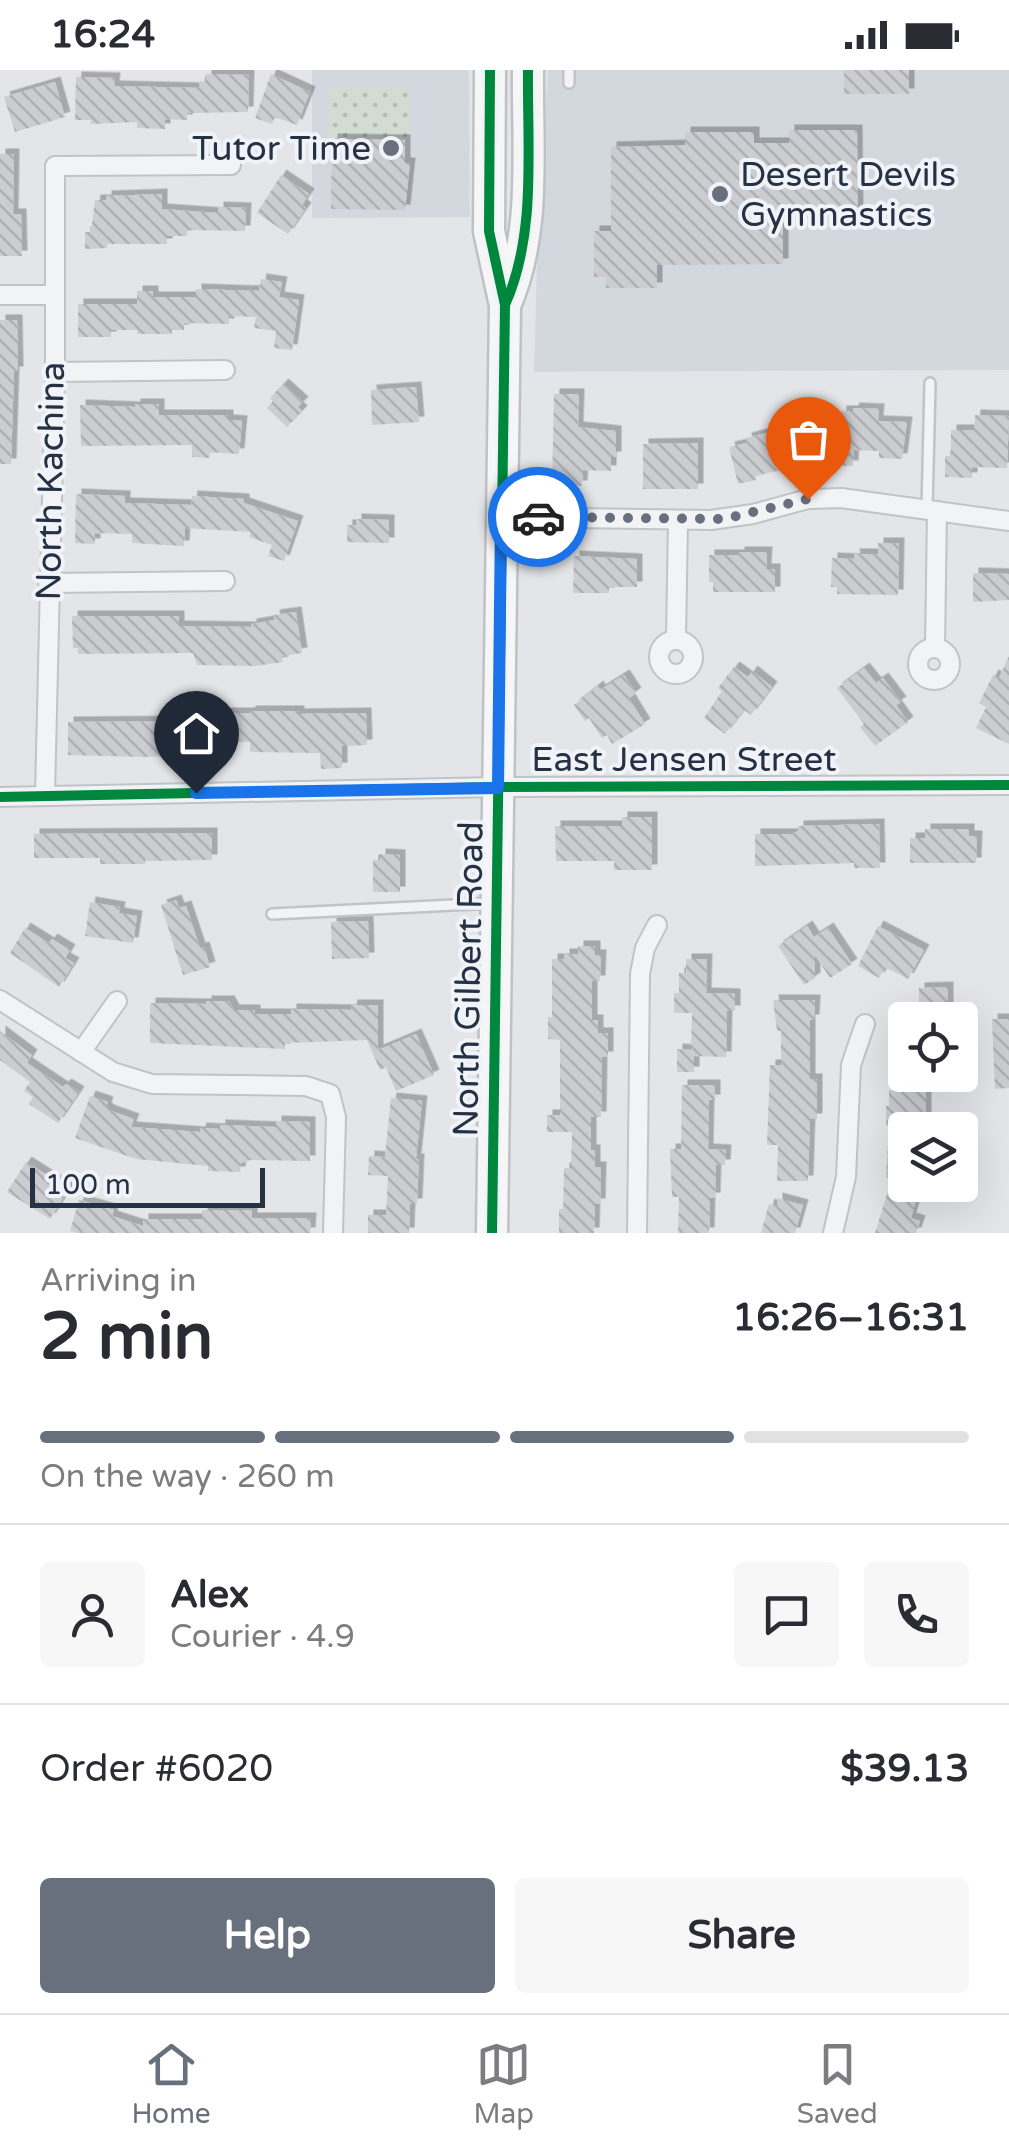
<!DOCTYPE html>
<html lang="en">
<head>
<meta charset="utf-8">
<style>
	body { margin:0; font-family:"Varela Round",sans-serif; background:#f7f7f7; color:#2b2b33; height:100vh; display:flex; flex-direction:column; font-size:38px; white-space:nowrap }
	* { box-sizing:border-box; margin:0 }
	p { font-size:32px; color:#7c7c81 }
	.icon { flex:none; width:55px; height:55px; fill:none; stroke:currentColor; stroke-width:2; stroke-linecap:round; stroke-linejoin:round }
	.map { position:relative; height:1163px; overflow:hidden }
	.panel { display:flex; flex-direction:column; background:#fff; flex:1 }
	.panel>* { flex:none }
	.buttons { position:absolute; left:888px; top:932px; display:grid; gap:20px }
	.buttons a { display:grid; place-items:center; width:90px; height:90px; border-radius:10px; background:#fff; box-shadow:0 10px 40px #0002; font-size:50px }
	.scale { position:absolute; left:30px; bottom:25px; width:235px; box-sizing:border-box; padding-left:10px; border:5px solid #273144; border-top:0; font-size:28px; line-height:35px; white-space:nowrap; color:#273144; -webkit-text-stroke:8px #f0f3f8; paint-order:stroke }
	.pin { position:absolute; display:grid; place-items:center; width:85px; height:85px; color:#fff; margin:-102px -42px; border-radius:50% 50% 50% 0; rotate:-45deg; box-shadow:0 0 10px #0007 }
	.pin .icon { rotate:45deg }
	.courier { position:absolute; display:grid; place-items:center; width:100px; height:100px; margin:-50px; border:8px solid #1a73e8; border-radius:50%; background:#fff; color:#222; box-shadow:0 2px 12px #0007 }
	.head em { font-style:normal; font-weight:700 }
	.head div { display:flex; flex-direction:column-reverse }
	.head { display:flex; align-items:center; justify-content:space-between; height:170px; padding:0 40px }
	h1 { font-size:65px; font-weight:700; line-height:75px }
	.bar { display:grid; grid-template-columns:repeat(4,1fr); gap:15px 10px; align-content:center; height:120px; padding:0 40px }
	.bar i { height:12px; border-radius:8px; background:#e1e1e2 }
	.bar .current { background:#69707d }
	.bar p { grid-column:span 4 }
	.line { display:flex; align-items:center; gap:25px; padding:0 40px; border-top:2px solid #e1e1e2 }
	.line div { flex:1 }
	.round { display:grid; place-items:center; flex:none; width:105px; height:105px; border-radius:10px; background:#f7f7f7 }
	.button { display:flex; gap:20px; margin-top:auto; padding:20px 40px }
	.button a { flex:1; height:115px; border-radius:10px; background:#69707d; color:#fff; font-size:40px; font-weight:700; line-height:115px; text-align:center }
	.button a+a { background:#f7f7f7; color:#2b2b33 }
	.status { display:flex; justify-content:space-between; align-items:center; height:70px; padding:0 50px; background:#fff; direction:ltr }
	.status svg { height:28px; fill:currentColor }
	.menu { display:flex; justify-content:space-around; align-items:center; height:140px; border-top:2px solid #e1e1e2; background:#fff; font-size:28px; color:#7c7c81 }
	.menu a { display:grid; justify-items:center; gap:5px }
	.menu .current { color:#69707d }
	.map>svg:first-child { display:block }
	.built { fill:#d3d8df }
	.park { fill:url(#park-dots) }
	.building { fill:url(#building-back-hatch); filter:url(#shadow) }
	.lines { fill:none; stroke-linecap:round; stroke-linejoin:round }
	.service-casing { stroke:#c1c3c6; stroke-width:14 }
	.minor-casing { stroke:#c1c3c6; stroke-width:22 }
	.primary-casing { stroke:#bec2c6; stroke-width:35 }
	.service { stroke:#f2f3f5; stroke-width:9 }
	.minor { stroke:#f2f3f5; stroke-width:18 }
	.primary { stroke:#f6f6f7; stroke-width:30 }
	.cycleway-casing { stroke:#f0f3f8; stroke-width:16 }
	.cycleway { stroke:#00873e; stroke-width:10 }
	.done { stroke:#69707d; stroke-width:10; stroke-dasharray:0 18 }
	.route { stroke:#1a73e8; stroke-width:12 }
	.poi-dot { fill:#69707d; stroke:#f0f3f8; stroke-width:4 }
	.labels { text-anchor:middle; stroke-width:8; stroke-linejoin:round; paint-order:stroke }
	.poi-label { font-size:35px; fill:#273144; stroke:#f0f3f8; text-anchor:end }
	.street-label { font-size:35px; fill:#273144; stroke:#f0f3f8 }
</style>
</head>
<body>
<div class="status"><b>16:24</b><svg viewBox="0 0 49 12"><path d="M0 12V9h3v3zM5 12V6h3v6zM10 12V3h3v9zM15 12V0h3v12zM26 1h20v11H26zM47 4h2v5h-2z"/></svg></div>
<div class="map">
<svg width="1009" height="1163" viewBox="0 0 1009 1163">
	<defs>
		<pattern id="park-dots" width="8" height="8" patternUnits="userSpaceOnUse" patternTransform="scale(2.5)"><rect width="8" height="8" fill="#d3dcd2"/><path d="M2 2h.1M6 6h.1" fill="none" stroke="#b5bdb6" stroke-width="1.8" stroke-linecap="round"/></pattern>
		<pattern id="building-back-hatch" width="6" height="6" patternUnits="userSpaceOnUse" patternTransform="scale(2.5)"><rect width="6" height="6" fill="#cbcdd1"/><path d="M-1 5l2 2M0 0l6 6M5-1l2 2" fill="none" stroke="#aeb0b5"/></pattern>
		<filter id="shadow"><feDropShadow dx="5.5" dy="-5.5" stdDeviation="0" flood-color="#0004"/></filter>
	</defs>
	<rect width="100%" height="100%" fill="#e3e5e8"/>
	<g class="built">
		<path d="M312 0H469L470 147 312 148Z"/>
		<path d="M548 0H1009V300L534 302 538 159Z"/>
	</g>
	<rect class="park" x="329" y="18" width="80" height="49"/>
	<g class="building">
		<rect x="844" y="0" width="65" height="24"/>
		<path d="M206 4 249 5 248 42 187 43V50L165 49V59L137 58V52L90 54 92 50H75L76 7 115 8 114 16 199 18 200 11 206 12Z"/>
		<path d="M271 4 310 22 297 55 275 47 272 54 255 48Z"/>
		<path d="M55 12 65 47 15 62 4 27Z"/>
		<path d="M789 60H857L858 147 783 148V194L657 195V218H606V207H594V161H611V77L685 75V62H754V73H789Z"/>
		<path d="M332 69 405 70V93H410L405 140 331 139Z"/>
		<path d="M0 84H14L13 144H21L22 186H0Z"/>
		<path d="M281 105 309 124 302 135 306 138 288 164 257 143Z"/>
		<path d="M162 124V139L218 143V137L246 138 245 161 187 160V166H167V174H107V178L85 179V162H91L95 130H106V126Z"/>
		<path d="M261 209 282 212 279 227 299 230 292 280 274 278 276 261 254 258 256 247 229 246V254L184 253V260H172V264H137V260H111V267H78V234H137V221H153V227H196V219L259 221Z"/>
		<path d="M0 250H17L18 302H14L11 394H0Z"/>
		<path d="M283 314 303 332 298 337 302 341 287 357 267 338 273 331 270 328Z"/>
		<path d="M416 317 419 352 372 355 371 320Z"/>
		<path d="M554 324H579L578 357 616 361V387H611V401L583 400 582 416 552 415Z"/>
		<path d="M135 334H159V345H228V350L242 351 239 384 210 382 209 388 192 387V375L81 376 80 335 135 337Z"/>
		<path d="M854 338 879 339 878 351 907 352 902 389 879 388V381L854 380 853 396 834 395 835 369 840 370 841 341H853Z"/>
		<path d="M975 345 1009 346 1007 398 972 397V408L945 407V386H951V360H974Z"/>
		<path d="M786 358 788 365 793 364 798 385 792 387 794 397 755 406 756 410 738 414 729 377 747 373 746 368Z"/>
		<path d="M698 373V419H643V374Z"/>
		<path d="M76 424 125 426V433L191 435 192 426 244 429V433L298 451 284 491 268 486 272 475 249 467 251 462 185 458 184 476 132 473V464L95 463V474L75 473Z"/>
		<path d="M356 449 389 450V473L347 472V455H356Z"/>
		<path d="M878 473H899L898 525 837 524V517H831L832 488 855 489 854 484H878Z"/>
		<path d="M739 482H767L766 499H775V522H713V512H709V485H739Z"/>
		<path d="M574 486 637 489V517H609V523H573Z"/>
		<path d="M973 503 1009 504V530L973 532Z"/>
		<path d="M296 542 302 583 282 586 283 592 255 596 197 595 193 583 78 584V578H73L72 546H179V556L251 557V554L275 550 274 545Z"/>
		<path d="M1009 586V674L976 658 986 637 979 633 993 605 999 608Z"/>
		<path d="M734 597 748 607 752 601 772 617 751 645 744 640 725 664 704 648 722 621 718 618Z"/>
		<path d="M864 598 876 613 883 608 901 632 896 635 908 652 875 676 860 657 864 654 837 618Z"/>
		<path d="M624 605 636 623 629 628 645 654 612 674 607 665 602 668 589 648 585 651 574 635 598 616 600 620Z"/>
		<path d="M250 641H299V644L366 643 367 675 342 676V698L321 699 320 683 250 682V672H207V684L144 687 68 685V652L190 651V643H250Z"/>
		<path d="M622 747H652V800H614V791H556L555 756H622Z"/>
		<path d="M879 754 880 798H854V793L755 796V764H792L798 761V756Z"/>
		<path d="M925 759H969V766H977L976 793H910V768H925Z"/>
		<path d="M212 763V790L147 791 146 787 145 794H100V788H34V764Z"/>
		<path d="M380 784 400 785V822H373V790H380Z"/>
		<path d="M176 830 179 838 186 836 200 878 204 877 210 897 183 905 161 835Z"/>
		<path d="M90 832 120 837 119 843 137 846 133 873 85 866Z"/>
		<path d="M368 851 369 888 332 889 331 852Z"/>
		<path d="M807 856 814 867 828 858 852 894 830 908 815 885V908L804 915 778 876Z"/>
		<path d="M878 856 924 880 908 909 885 897 879 908 858 896Z"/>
		<path d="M25 858 49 873 52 869 70 880 65 888 74 893 59 917 10 883Z"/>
		<path d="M578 876H595V885H601L600 911H592V950H598V963H608V987H602L601 1047H591V1080H595V1097H601L600 1134H595L594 1163H559V1139H563L564 1098H571L572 1062H547V1045H560V970L548 969V947H552V889H564V884H578Z"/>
		<path d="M686 889H707L706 923 735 924V941H727L726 987 694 986V1002H677V979L691 980 692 943H674V923H679V903H686Z"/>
		<path d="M948 917V950H919V918Z"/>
		<path d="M773 930H815L814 950H810V1009H817V1049H810L808 1111H777L778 1075H767L770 995H781V961H777Z"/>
		<path d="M206 931H229L234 940H255V944H291V939L351 940 352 935H378V980L416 964 434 1005 396 1021 386 997 380 1000 367 970 285 973V979L150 973V933L206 934Z"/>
		<path d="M992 949H1009V1018L995 1019Z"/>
		<path d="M0 961 32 985 27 993 63 1017 66 1014 79 1022 58 1053 29 1034 33 1027 24 1021 30 1012 0 990Z"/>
		<path d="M892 999H905V1005H918V1020L926 1019V1056H905V1126L916 1130 911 1148 920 1151 916 1163H875L892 1108H886L889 1056H886V1036H889V1020H892Z"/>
		<path d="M682 1015H715V1030H709L708 1079 726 1080 725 1095H716L715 1128H710L709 1163H678L679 1127H672L670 1079H681Z"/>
		<path d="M90 1026 108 1032 106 1038 111 1041 134 1049 131 1057 200 1062 201 1058 220 1059V1055L276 1057V1051L310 1052V1091L251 1090 241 1093 240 1102 208 1101V1096L136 1089 75 1068Z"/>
		<path d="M391 1028 422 1031 416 1089H419L417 1134H410L409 1163H368V1145H386L388 1106 368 1105 369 1086 385 1087Z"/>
		<path d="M26 1092 69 1119 50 1149 7 1122Z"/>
		<path d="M777 1128 803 1135 795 1163H761L769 1134 777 1137Z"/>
		<path d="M79 1130 114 1140 112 1146 143 1156V1149H202V1140H252V1148H311L310 1163H77L70 1161Z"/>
	</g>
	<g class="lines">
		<g class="service-casing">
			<g id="service">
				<path d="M569 13V0"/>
				<path d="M927 439 930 313"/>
				<path d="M272 844 494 833"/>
			</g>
		</g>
		<g class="minor-casing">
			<g id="minor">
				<path d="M0 225H52"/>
				<path d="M55 302 225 300"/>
				<path d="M501 447 711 450 753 444 808 429 841 428 1009 451"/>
				<path d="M48 513 225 511"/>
				<path d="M676 570 678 450"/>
				<circle cx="676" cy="587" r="17"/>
				<path d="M935 577 937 441"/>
				<circle cx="934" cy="594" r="16"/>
				<path d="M45 725 55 302V96L231 95"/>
				<path d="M0 727 498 717 1009 715"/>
				<path d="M0 930 113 1002 152 1014 306 1016 330 1024 336 1047 333 1163"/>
				<path d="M81 982 117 931"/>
				<path d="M637 1163 640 904 645 878 657 855"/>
				<path d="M833 1163 846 1107 851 995 865 954"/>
			</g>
		</g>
		<g class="primary-casing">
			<g id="primary">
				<path d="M490 0 489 161 505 235 492 1163"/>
				<path d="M505 235C537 164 527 77 528 0"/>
			</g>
		</g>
		<use href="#service" class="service"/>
		<use href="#minor" class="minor"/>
		<use href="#primary" class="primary"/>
		<g class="cycleway-casing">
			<g id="cycleway">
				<path d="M490 0 489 161 505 235 492 1163"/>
				<path d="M505 235C537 164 527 77 528 0"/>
				<path d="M0 727 498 717 1009 715"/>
			</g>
		</g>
		<use href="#cycleway" class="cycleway"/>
	</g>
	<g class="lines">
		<path class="done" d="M538 447 724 449 808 429"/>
		<path class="route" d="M196 723 498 718 501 447H538"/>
	</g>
	<g class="poi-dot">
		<circle cx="391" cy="78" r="10"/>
		<circle cx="720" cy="124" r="10"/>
	</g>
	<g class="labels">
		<g class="poi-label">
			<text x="371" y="90">Tutor Time</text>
			<text x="740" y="116" text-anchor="start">Desert Devils<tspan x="740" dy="40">Gymnastics</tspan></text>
		</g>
		<g class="street-label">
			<text transform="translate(50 411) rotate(-89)" y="12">North Kachina</text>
			<text x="684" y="701">East Jensen Street</text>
			<text transform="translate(468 909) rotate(-89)" y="12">North Gilbert Road</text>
		</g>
	</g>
</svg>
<div class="buttons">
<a><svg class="icon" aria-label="locate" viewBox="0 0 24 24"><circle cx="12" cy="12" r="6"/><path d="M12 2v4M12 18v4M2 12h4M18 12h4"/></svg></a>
<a><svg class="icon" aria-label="layers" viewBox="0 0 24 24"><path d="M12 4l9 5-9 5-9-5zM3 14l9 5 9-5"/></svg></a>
</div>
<div class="scale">100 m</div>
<div class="pin" style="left:808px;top:429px;background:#ea580c"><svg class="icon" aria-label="bag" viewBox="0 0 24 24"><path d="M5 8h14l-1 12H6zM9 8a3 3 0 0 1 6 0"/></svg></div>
<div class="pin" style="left:196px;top:723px;background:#1f2937"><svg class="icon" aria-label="home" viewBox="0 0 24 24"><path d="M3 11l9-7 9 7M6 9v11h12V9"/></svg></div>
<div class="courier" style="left:538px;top:447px"><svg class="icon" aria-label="car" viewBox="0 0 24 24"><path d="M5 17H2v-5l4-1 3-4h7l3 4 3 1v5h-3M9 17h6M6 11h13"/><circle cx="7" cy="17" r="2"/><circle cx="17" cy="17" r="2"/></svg></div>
</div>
<section class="panel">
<div class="head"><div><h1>2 min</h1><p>Arriving in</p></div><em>16:26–16:31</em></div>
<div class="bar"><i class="current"></i><i class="current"></i><i class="current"></i><i></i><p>On the way · 260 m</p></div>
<div class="line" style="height:180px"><a class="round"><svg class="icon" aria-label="person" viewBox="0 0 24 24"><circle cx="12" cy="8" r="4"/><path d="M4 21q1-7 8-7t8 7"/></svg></a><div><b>Alex</b><p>Courier · 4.9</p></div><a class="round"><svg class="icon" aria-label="chat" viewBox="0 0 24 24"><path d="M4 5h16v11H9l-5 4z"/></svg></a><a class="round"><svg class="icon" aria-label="phone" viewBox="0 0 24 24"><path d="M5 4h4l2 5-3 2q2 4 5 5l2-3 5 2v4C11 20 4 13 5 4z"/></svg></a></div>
<div class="line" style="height:130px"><div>Order #6020</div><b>$39.13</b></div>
<div class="button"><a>Help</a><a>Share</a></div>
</section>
<nav class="menu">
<a class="current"><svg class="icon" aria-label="home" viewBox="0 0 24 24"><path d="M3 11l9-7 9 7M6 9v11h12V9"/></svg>Home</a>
<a><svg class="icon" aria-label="map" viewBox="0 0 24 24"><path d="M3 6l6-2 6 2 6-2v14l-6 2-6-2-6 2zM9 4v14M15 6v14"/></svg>Map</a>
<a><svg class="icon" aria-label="saved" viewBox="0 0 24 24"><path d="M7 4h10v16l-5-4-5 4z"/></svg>Saved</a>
</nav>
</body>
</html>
